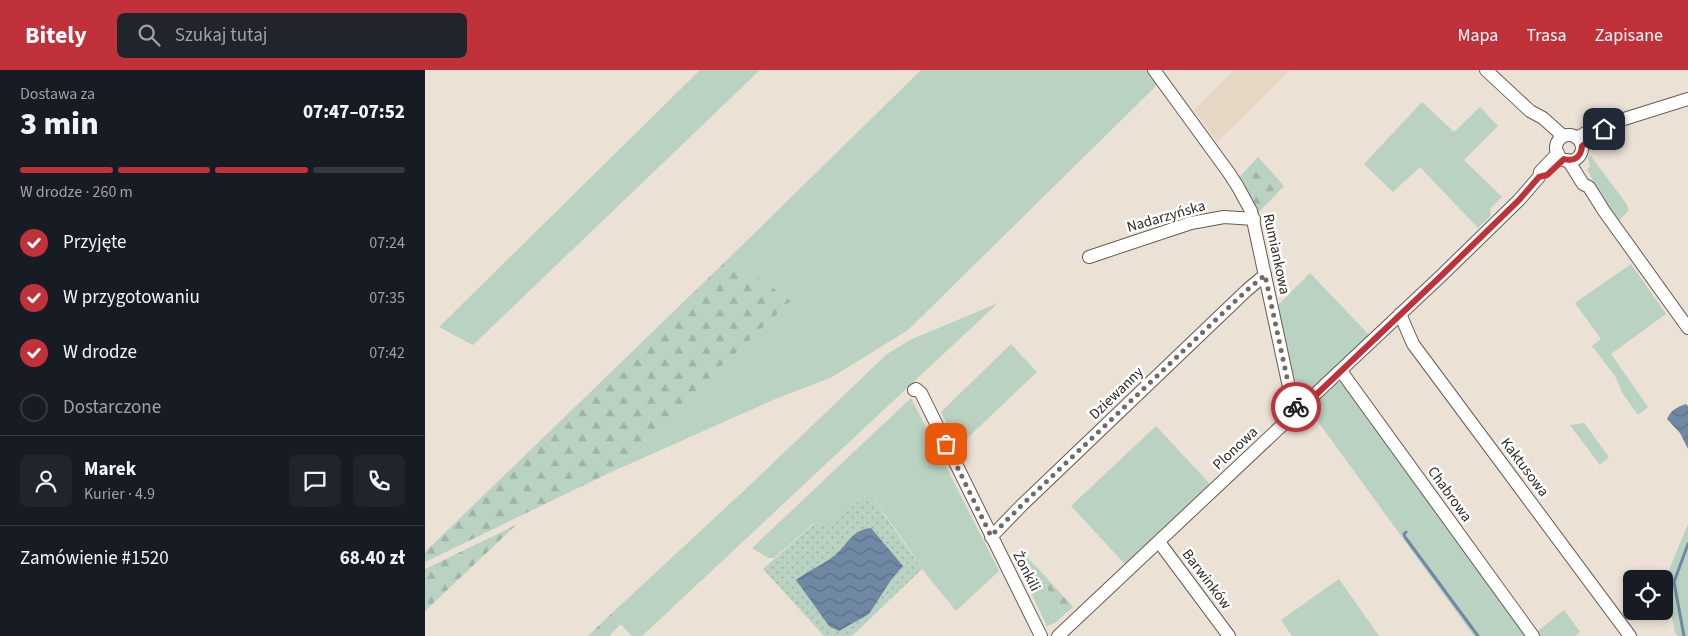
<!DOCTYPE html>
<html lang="pl">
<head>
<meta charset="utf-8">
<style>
	body { margin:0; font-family:"Source Sans 3",sans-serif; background:#20242c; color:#f1f3f6; height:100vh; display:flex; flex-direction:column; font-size:19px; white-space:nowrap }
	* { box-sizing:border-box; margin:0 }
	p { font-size:16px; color:#9ea1a6 }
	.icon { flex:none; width:28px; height:28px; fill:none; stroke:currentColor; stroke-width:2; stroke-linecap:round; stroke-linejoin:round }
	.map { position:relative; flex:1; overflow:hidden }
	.side { display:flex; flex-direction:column; background:#171b24; width:425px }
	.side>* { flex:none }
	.controls { position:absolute; left:1198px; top:500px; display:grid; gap:10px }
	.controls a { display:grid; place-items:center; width:50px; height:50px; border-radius:8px; background:#171b24; box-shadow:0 2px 8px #0003; font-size:25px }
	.pin { position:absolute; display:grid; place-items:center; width:42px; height:42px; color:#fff; margin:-21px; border-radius:10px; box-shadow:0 2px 8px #0006 }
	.courier { position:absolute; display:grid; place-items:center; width:50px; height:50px; margin:-25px; border:4px solid #c03139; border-radius:50%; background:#fff; color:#222; box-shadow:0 1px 6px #0007 }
	.headline em { font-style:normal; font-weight:800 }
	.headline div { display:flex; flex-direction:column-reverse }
	.headline { display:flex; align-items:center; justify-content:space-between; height:85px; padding:0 20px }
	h1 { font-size:32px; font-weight:800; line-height:38px }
	.bar { display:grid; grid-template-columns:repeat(4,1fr); gap:8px 5px; align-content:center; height:60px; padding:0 20px }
	.bar i { height:6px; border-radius:4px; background:#363941 }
	.bar .active { background:#c03139 }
	.bar p { grid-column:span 4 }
	.line { display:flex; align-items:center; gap:12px; padding:0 20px; border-top:1px solid #363941 }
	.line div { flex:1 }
	.round { display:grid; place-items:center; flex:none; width:52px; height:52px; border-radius:8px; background:#20242c }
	ol { padding:0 20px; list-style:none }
	li { display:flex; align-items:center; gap:15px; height:55px }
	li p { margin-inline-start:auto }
	li .icon { padding:5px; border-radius:50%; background:#c03139; color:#fff; stroke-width:4 }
	li:last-child { color:#9ea1a6 }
	li i { width:28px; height:28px; border:2px solid #363941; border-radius:50% }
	header { display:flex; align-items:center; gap:30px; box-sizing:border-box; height:70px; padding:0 25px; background:#c03139; color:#fff }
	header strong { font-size:24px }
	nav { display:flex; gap:28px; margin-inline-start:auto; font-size:18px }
	.search { width:350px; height:45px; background:#20242c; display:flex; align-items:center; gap:12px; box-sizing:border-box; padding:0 18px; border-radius:8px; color:#9ea1a6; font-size:19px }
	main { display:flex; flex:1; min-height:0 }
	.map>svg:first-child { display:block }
	.commercial { fill:#e6d7c4 }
	.grass { fill:#b9d2c2 }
	.forest { fill:url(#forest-firs) }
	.garden { fill:url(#garden-dots) }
	.water { fill:url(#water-waves) }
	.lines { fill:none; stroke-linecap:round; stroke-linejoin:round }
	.stream { stroke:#6f88a4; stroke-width:3 }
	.street-casing { stroke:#655c51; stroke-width:14 }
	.street { stroke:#fff; stroke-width:12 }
	.done { stroke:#716b63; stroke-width:5; stroke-dasharray:0 9 }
	.route { stroke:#c03139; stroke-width:6 }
	.labels { text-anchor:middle; stroke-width:5; stroke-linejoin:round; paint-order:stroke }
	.street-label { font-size:15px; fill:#2f2b26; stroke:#fff }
</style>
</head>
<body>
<header>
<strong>Bitely</strong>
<div class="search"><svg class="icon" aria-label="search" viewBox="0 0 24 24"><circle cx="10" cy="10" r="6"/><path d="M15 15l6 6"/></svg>Szukaj tutaj</div>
<nav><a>Mapa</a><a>Trasa</a><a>Zapisane</a></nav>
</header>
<main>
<section class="side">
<div class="headline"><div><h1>3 min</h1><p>Dostawa za</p></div><em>07:47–07:52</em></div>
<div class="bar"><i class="active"></i><i class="active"></i><i class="active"></i><i></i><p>W drodze · 260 m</p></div>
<ol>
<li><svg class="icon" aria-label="check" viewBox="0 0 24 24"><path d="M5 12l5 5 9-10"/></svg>Przyjęte<p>07:24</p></li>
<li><svg class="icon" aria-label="check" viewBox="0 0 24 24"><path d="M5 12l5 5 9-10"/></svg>W przygotowaniu<p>07:35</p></li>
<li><svg class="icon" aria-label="check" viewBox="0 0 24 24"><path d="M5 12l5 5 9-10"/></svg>W drodze<p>07:42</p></li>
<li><i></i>Dostarczone</li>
</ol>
<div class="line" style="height:90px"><a class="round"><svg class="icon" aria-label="person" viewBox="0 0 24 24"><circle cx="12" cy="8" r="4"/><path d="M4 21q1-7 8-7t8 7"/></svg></a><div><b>Marek</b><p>Kurier · 4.9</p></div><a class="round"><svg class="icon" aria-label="chat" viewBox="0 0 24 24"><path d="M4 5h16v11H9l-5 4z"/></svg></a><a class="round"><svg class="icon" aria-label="phone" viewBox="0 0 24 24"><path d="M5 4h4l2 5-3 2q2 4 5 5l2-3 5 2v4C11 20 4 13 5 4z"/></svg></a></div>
<div class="line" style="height:65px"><div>Zamówienie #1520</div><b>68.40 zł</b></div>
</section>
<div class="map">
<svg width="1263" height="566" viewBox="0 0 1263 566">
	<defs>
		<pattern id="forest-firs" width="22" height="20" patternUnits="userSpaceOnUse" patternTransform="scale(1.25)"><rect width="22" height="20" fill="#b9d2c2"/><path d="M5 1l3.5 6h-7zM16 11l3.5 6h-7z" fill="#9fb4a7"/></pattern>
		<pattern id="garden-dots" width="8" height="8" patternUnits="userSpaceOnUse" patternTransform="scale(1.25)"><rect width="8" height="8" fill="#b9d2c2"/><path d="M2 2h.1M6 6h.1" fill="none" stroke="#9fb4a7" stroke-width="1.8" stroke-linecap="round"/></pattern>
		<pattern id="water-waves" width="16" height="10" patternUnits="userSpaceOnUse" patternTransform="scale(1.25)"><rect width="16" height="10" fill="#6f88a4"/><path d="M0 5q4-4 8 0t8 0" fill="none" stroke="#5c6f85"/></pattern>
	</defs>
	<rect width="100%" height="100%" fill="#ece1d5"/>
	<path class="commercial" d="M809 0H865L792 72 769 40Z"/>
	<g class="grass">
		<path d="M275 0H335L48 275 14 257Z"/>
		<path d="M496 0H721L732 15 483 260 407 307 348 330 182 404 366 231 305 187Z"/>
		<path d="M997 32 1029 62 1055 37 1073 56 1039 90 1077 127 1065 139 1066 145 1053 158 995 97 968 122 939 94Z"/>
		<path d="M1165 85 1201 133 1204 140 1193 152 1181 136 1162 99 1165 97 1163 88Z"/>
		<path d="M1206 194 1241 244 1186 284 1223 337 1213 345 1198 324 1190 306 1167 276 1176 269 1150 233Z"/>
		<path d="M885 203 945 266 885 323 875 318 869 308 850 238Z"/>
		<path d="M573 233 217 566H207L186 544 325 415 462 284 485 270Z"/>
		<path d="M586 274 612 302 533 377 516 342Z"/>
		<path d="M911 312 921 313 1103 566H1049L883 338Z"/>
		<path d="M486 328 574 501 531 541 497 499 476 467 444 423 407 452 388 454 349 488H343L327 478Z"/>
		<path d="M1159 353 1184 387 1175 395 1145 355Z"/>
		<path d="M731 356 785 414 700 494 646 436Z"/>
		<path d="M1263 454V566H1253L1250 563 1243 527 1242 505Z"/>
		<path d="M596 481 620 506 622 519 635 538 641 543 630 553 622 556 589 488Z"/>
		<path d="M914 509 954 566H867L856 550Z"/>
		<path d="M1139 540 1155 562 1150 566H1107Z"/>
	</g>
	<g class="forest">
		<path d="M833 87 859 116 833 143 812 110Z"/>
		<path d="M305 187 366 231 182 404 0 492V482Z"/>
		<path d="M91 455 0 541V499Z"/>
		<path d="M620 506 648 537 641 543C630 534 620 521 620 506Z"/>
		<path d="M186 544 196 554 184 566H163Z"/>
	</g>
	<path class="garden" d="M444 423 497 499 427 566H399L338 499 389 454 407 452Z"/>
	<g class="water">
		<path d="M1261 334 1263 336V379L1255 363 1242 349C1246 340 1252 337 1261 334Z"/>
		<path d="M446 458 478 496 466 510 444 544 414 561 404 556 371 510C383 501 397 495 409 486 422 476 426 460 446 458Z"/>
	</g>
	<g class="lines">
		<g class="stream">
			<path d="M981 462 979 464 980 467 1053 566"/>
			<path d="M1259 566 1249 512 1263 474"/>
		</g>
		<g class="street-casing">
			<g id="street">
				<path d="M729 0 804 103 813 117 826 141 867 331 874 341"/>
				<path d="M1061 0 1105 41 1118 48 1138 66"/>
				<circle cx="1144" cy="78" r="13"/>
				<path d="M1152 68 1172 56 1180 55 1263 29"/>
				<path d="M1157 76 1177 62 1180 55"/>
				<path d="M1143 90 1158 114 1164 117 1179 141 1263 258"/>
				<path d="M664 187 766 153 799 147 829 149"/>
				<path d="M975 244 988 274 1205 566"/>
				<path d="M916 301 1108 566"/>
				<path d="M489 320 491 319 496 323 616 566"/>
				<path d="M566 467 597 435 822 220 840 205"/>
				<path d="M734 472 804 566"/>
				<path d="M633 566 1017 205 1094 130 1114 107 1115 102 1133 83"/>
			</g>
		</g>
		<use href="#street" class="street"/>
	</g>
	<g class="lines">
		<path class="done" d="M521 374 566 466 597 435 822 220 840 205 867 331 871 337"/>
		<path class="route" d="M871 337 874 341 1017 205 1094 130 1114 107 1122 105 1139 89C1149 92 1156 87 1157 76L1179 59"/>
	</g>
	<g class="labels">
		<g class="street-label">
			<text transform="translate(741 146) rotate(-16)" y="5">Nadarzyńska</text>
			<text transform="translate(852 184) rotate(78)" y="5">Rumiankowa</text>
			<text transform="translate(691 323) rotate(-44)" y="5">Dziewanny</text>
			<text transform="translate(810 378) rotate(-43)" y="5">Plonowa</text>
			<text transform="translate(1100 397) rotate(53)" y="5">Kaktusowa</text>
			<text transform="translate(1025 424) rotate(54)" y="5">Chabrowa</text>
			<text transform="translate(602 501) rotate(63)" y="5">Żonkili</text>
			<text transform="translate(782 509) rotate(53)" y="5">Barwinków</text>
		</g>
	</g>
</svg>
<div class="controls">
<a><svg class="icon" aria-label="locate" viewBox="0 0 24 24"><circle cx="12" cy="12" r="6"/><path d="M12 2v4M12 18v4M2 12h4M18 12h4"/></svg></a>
</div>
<div class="pin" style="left:521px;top:374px;background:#ea580c"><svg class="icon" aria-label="bag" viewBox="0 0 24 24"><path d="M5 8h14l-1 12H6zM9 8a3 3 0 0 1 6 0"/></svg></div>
<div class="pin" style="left:1179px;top:59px;background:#1f2937"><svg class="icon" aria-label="home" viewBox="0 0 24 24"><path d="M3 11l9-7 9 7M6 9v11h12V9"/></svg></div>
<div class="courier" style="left:871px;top:337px"><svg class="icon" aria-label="bike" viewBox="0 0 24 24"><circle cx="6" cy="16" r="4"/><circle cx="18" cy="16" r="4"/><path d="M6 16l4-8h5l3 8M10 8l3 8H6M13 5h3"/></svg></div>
</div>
</main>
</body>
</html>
